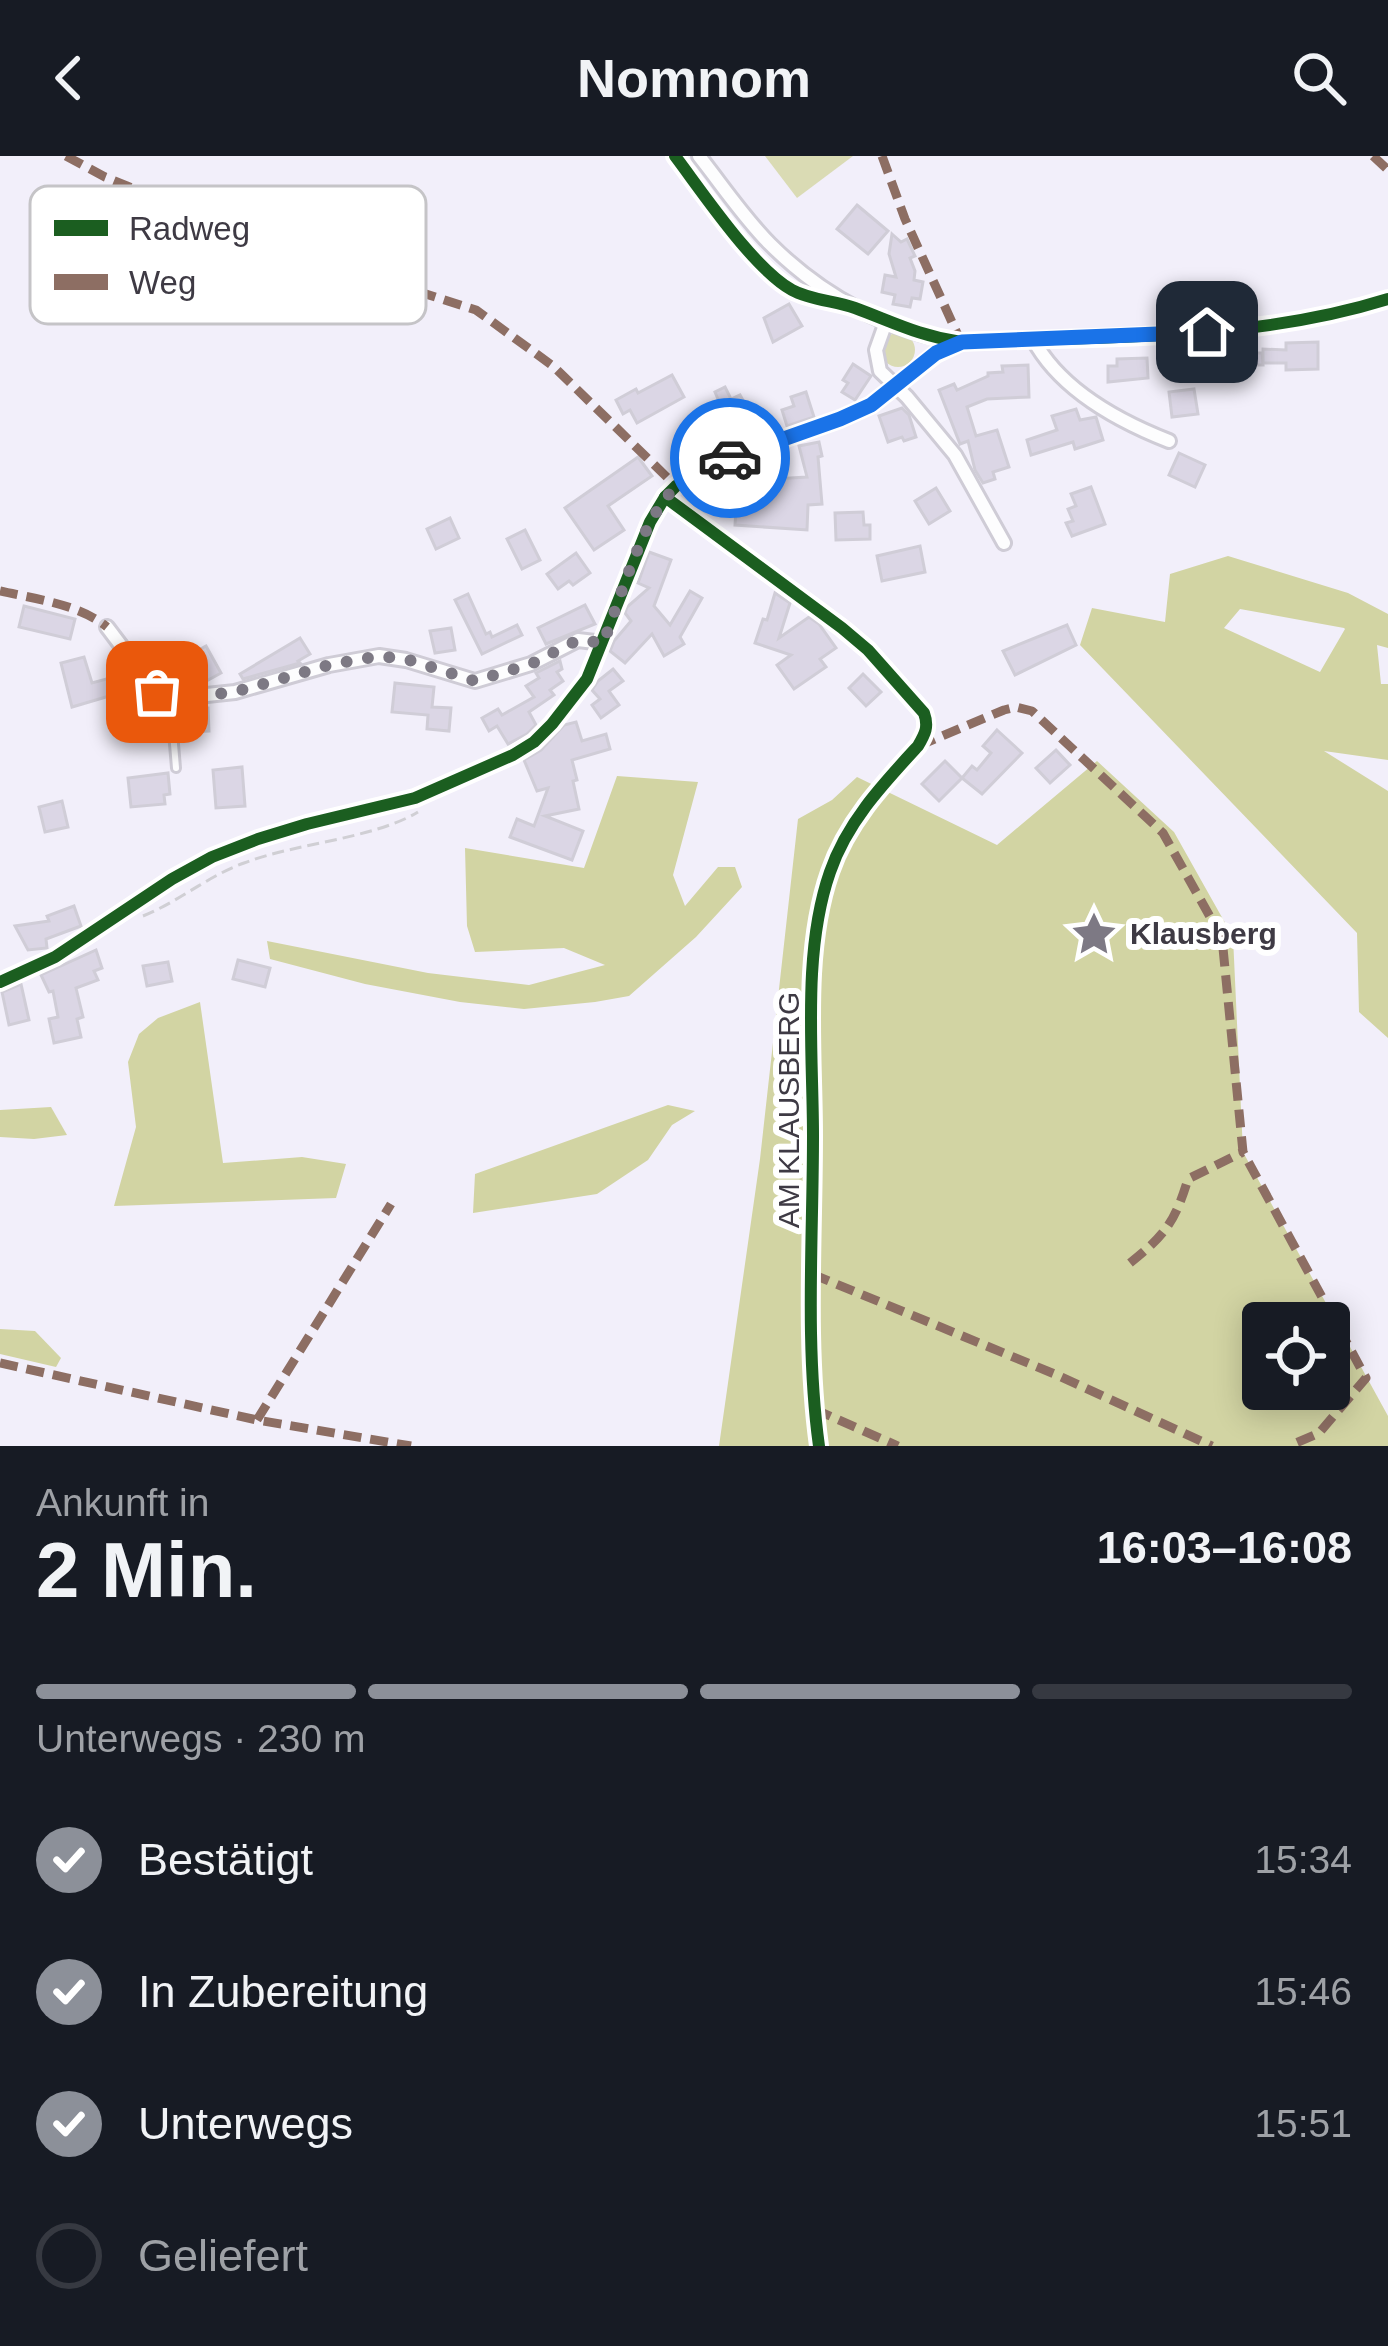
<!DOCTYPE html>
<html lang="de">
<head>
<meta charset="utf-8">
<style>
	body { margin:0; font-family:Helvetica,sans-serif; background:#20242c; color:#f1f3f6; height:100vh; display:flex; flex-direction:column; font-size:45px; white-space:nowrap }
	* { box-sizing:border-box; margin:0 }
	p { font-size:39px; color:#9ea1a6 }
	.icon { flex:none; width:66px; height:66px; fill:none; stroke:currentColor; stroke-width:2; stroke-linecap:round; stroke-linejoin:round }
	.map { position:relative; height:1290px; overflow:hidden }
	.side { display:flex; flex-direction:column; background:#171b24; flex:1 }
	.side>* { flex:none }
	.controls { position:absolute; left:1242px; top:1146px; display:grid; gap:24px }
	.controls a { display:grid; place-items:center; width:108px; height:108px; border-radius:12px; background:#171b24; box-shadow:0 6px 30px #0003; font-size:60px }
	.pin { position:absolute; display:grid; place-items:center; width:102px; height:102px; color:#fff; margin:-51px; border-radius:24px; box-shadow:0 6px 18px #0006 }
	.courier { position:absolute; display:grid; place-items:center; width:120px; height:120px; margin:-60px; border:9px solid #1a73e8; border-radius:50%; background:#fff; color:#222; box-shadow:0 3px 15px #0007 }
	.head em { font-style:normal; font-weight:700 }
	.head div { display:flex; flex-direction:column-reverse }
	.head { display:flex; align-items:center; justify-content:space-between; height:204px; padding:0 36px }
	h1 { font-size:78px; font-weight:700; line-height:90px }
	.bar { display:grid; grid-template-columns:repeat(4,1fr); gap:18px 12px; align-content:center; height:144px; padding:0 36px }
	.bar i { height:15px; border-radius:9px; background:#363941 }
	.bar .selected { background:#8c9099 }
	.bar p { grid-column:span 4 }
	ol { padding:0 36px; list-style:none }
	li { display:flex; align-items:center; gap:36px; height:132px }
	li p { margin-inline-start:auto }
	li .icon { padding:12px; border-radius:50%; background:#8c9099; color:#fff; stroke-width:4 }
	li:last-child { color:#9ea1a6 }
	li i { width:66px; height:66px; border:6px solid #363941; border-radius:50% }
	header { display:flex; justify-content:space-between; align-items:center; height:156px; padding:0 36px; background:#171b24; font-size:54px; font-weight:700 }
	.map>svg:first-child { display:block }
	.green { fill:#dadbb4 }
	.forest { fill:#d2d4a3; fill-rule:evenodd }
	.building { fill:#dbd6e5; stroke:#d0cdd7; stroke-width:3 }
	.lines { fill:none; stroke-linecap:round; stroke-linejoin:round }
	.lane-casing { stroke:#cfccd6; stroke-width:12 }
	.street-casing { stroke:#cfccd6; stroke-width:18 }
	.path { stroke:#d0cfd4; stroke-width:3; stroke-dasharray:12 6; stroke-linecap:butt }
	.lane { stroke:#fdfdfe; stroke-width:6 }
	.street { stroke:#fdfdfe; stroke-width:12 }
	.quiet { stroke:#8d6e63; stroke-width:9; stroke-dasharray:18 9; stroke-linecap:butt }
	.cycleway-casing { stroke:#fff; stroke-width:20 }
	.cycleway { stroke:#1b5e20; stroke-width:12 }
	.done { stroke:#7d7984; stroke-width:12; stroke-dasharray:0 21.6 }
	.route { stroke:#1a73e8; stroke-width:15 }
	.labels { text-anchor:middle; stroke-width:12; stroke-linejoin:round; paint-order:stroke }
	.poi-label { font-size:30px; font-weight:bold; fill:#3e3a44; stroke:#fff; text-anchor:start }
	.street-label { font-size:30px; fill:#3e3a44; stroke:#fff }
	.key { fill:#fff; stroke:#c5c4c7; stroke-width:3 }
	.key-label { font-size:33px; fill:#3e3a44 }
</style>
</head>
<body>
<header><svg class="icon" aria-label="back" viewBox="0 0 24 24"><path d="M15 5l-7 7 7 7"/></svg>Nomnom<svg class="icon" aria-label="search" viewBox="0 0 24 24"><circle cx="10" cy="10" r="6"/><path d="M15 15l6 6"/></svg></header>
<div class="map">
<svg width="1388" height="1290" viewBox="0 0 1388 1290">
	<rect width="100%" height="100%" fill="#f2effa"/>
	<g class="green">
		<path d="M765 0H853L797 42Z"/>
		<circle cx="898" cy="194" r="17"/>
	</g>
	<g class="forest">
		<path d="M1228 400 1348 437 1388 458V492L1377 489 1381 528H1388V604L1324 595 1388 635V882L1359 856 1357 777 1080 489 1092 452 1165 466 1170 418ZM1240 453 1344 472 1345 473 1320 516 1224 472Z"/>
		<path d="M1097 605 1174 676 1233 781 1243 996 1388 1260V1290H719L760 1003 798 663 832 644 857 621 997 689ZM1263 1167H1329V1233H1263Z"/>
		<path d="M617 620 698 626 673 719 685 750 718 711H735L742 731 696 781 629 840 595 846 524 853 460 846 365 828 270 803 267 785 428 817 529 829 605 809 564 792 475 796 467 770 465 692 584 712Z"/>
		<path d="M200 846 223 1007 302 1001 346 1008 336 1042 114 1050 136 971 128 906 139 878 158 862Z"/>
		<path d="M668 949 695 955 672 969 648 1004 597 1038 473 1057 475 1018Z"/>
		<path d="M51 951 67 979 34 983 0 981V954Z"/>
		<path d="M0 1173 35 1175 61 1202 56 1211 0 1198Z"/>
	</g>
	<g class="building">
		<path d="M857 49 888 75 868 98 837 73Z"/>
		<path d="M892 78 901 86 907 83 915 100 910 102 915 115 914 124 923 126 920 143 912 142 910 151 893 148 895 139 882 136 885 119 896 121 889 98Z"/>
		<path d="M789 148 802 170 773 186 764 162Z"/>
		<path d="M1318 186V213L1286 214V207H1263V193L1286 194V187Z"/>
		<path d="M1232 194H1239V197H1262L1263 209H1254V212H1199Z"/>
		<path d="M1147 202 1148 222 1108 226V210H1117V203Z"/>
		<path d="M853 208 871 220 855 244 842 236 848 227 843 224Z"/>
		<path d="M1028 209 1029 241 987 243 967 251 976 280 997 274 1009 311 993 316 995 323 983 327 975 314 968 285 960 288 939 234 954 228 957 234 988 220V217L1003 216 1002 210Z"/>
		<path d="M672 219 684 241 637 267 630 254 623 258 616 244 636 233 638 237Z"/>
		<path d="M725 231 731 243 740 239 744 246 720 262 738 257 750 283 732 290 731 287 691 306 682 286 710 272 702 257 720 248 715 236Z"/>
		<path d="M1194 233 1198 258 1172 261 1169 236Z"/>
		<path d="M806 236 814 261 787 270 782 254 794 250 791 241Z"/>
		<path d="M902 252 909 259 916 281 904 285 902 281 888 286 879 260Z"/>
		<path d="M1076 253 1080 264 1096 261 1103 284 1075 293 1073 286 1031 299 1027 284 1057 274 1052 260Z"/>
		<path d="M819 286 822 300 818 301 822 348 808 349 807 374 735 369 736 353 746 355 731 313 765 300 774 323 807 321 799 290Z"/>
		<path d="M1179 297 1205 309 1195 331 1169 319Z"/>
		<path d="M638 301 652 320 608 350 624 374 594 394 565 352Z"/>
		<path d="M1091 331 1105 368 1072 380 1066 367 1073 365 1068 353 1076 350 1071 338Z"/>
		<path d="M936 332 950 355 929 368 915 345Z"/>
		<path d="M863 356 864 369H870V383L836 384 835 357Z"/>
		<path d="M450 362 459 382 436 393 427 373Z"/>
		<path d="M525 374 540 404 522 413 507 383Z"/>
		<path d="M920 390 925 416 882 425 877 400Z"/>
		<path d="M649 396 671 404 654 450 670 469 690 435 702 442 680 481 684 488 664 500 652 478 625 507 610 495 614 485 631 465 625 457 627 451 649 432 638 427Z"/>
		<path d="M576 397 590 417 573 429 569 425 558 433 547 418Z"/>
		<path d="M775 437 790 447 779 482 809 461 819 468 836 492 820 503 826 511 794 533 777 509 791 499 755 487 763 463 767 464Z"/>
		<path d="M468 438 486 478 490 476 492 481 517 469 522 479 482 498 455 444Z"/>
		<path d="M585 449 595 468 546 488 538 472Z"/>
		<path d="M24 450 75 463 70 483 19 471Z"/>
		<path d="M1067 469 1076 489 1015 519 1003 495Z"/>
		<path d="M451 472 455 494 435 497 430 475Z"/>
		<path d="M300 482 310 498 298 505 300 507 243 523 240 518Z"/>
		<path d="M206 490 221 517 201 528 186 501Z"/>
		<path d="M84 501 92 527 125 518 145 545 131 556 116 538 72 551 61 507Z"/>
		<path d="M560 505 562 513 557 516 563 525 550 534 554 539 529 556 536 569 527 578 508 588 497 570 489 575 482 562 498 553 502 559 534 541 526 530 539 522 536 517Z"/>
		<path d="M613 513 623 525 609 535 619 549 601 562 592 549 600 543 592 534 598 525Z"/>
		<path d="M863 518 881 536 866 550 849 532Z"/>
		<path d="M395 527 434 531 432 551 451 552 449 575 427 573 428 559 392 556Z"/>
		<path d="M187 552H208L209 575 181 576 179 559H187Z"/>
		<path d="M576 566 582 585 606 578 610 593 572 604 577 624 573 625 579 653 545 660 583 675 572 704 510 681 517 663 534 670 548 632 537 635 524 604 541 594 564 569Z"/>
		<path d="M997 574 1022 597 982 638 962 622 972 610 977 614 991 597 983 590Z"/>
		<path d="M1056 594 1070 609 1050 627 1036 612Z"/>
		<path d="M945 605 962 622 939 645 922 628Z"/>
		<path d="M242 611 245 650 216 652 213 614Z"/>
		<path d="M168 617 170 638 164 639 165 648 131 651 128 622Z"/>
		<path d="M62 645 68 671 45 676 39 651Z"/>
		<path d="M74 750 81 770 46 783 47 792 28 794 15 770 49 765 47 760Z"/>
		<path d="M96 794 102 812 94 815 98 824 76 832 83 861 77 863 81 881 54 887 49 863 58 861 53 835 49 836 41 819Z"/>
		<path d="M238 804 270 812 265 831 233 823Z"/>
		<path d="M168 806 172 825 147 830 143 810Z"/>
		<path d="M21 828 29 864 9 869 2 836Z"/>
	</g>
	<g class="lines">
		<g class="lane-casing">
			<path id="lane" d="M170 540 176 612"/>
		</g>
		<g class="street-casing">
			<g id="street">
				<path d="M699 0C722 29 744 62 770 88 822 140 888 176 960 186"/>
				<path d="M886 166 876 194 880 215 907 241 955 299 1004 387"/>
				<path d="M1033 183C1060 234 1118 265 1169 285"/>
				<path d="M665 341 842 472 868 494 924 557C929 571 925 578 918 590 883 628 847 666 830 716 802 796 813 896 813 980 813 1083 805 1188 819 1290"/>
				<path d="M107 471 156 536 188 541 235 536 329 509 379 500 406 504 475 525 531 508 578 484 603 487"/>
				<path d="M0 826 55 801 172 723 212 701 258 683 307 668 415 642 513 599 534 586 552 568 587 523 650 366 665 341 676 330 706 310 840 263 871 249 936 198 961 186C1103 180 1251 186 1388 143"/>
			</g>
		</g>
		<path class="path" d="M143 760C178 746 208 720 244 707 296 687 373 683 418 656"/>
		<use href="#lane" class="lane"/>
		<use href="#street" class="street"/>
		<g class="quiet">
			<path d="M66 0 105 21 287 94 476 154 553 210 676 330"/>
			<path d="M882 0 905 63 961 186"/>
			<path d="M1373 0 1388 14"/>
			<path d="M0 435C35 443 79 448 107 471"/>
			<path d="M918 590 1004 554 1016 551 1032 555 1163 677 1222 782 1243 996 1366 1222 1319 1277 1289 1290"/>
			<path d="M1130 1107C1165 1079 1175 1066 1188 1023L1243 996"/>
			<path d="M812 1118 1057 1219 1212 1290"/>
			<path d="M0 1207 257 1264 411 1290"/>
			<path d="M814 1253 898 1290"/>
			<path d="M257 1264 391 1048"/>
		</g>
		<g class="cycleway-casing">
			<g id="cycleway">
				<path d="M675 0C703 37 753 112 792 134 810 144 835 145 855 152 893 166 919 180 961 186"/>
				<path d="M665 341 842 472 868 494 924 557C929 571 925 578 918 590 883 628 847 666 830 716 802 796 813 896 813 980 813 1083 805 1188 819 1290"/>
				<path d="M0 826 55 801 172 723 212 701 258 683 307 668 415 642 513 599 534 586 552 568 587 523 650 366 665 341 676 330 706 310 840 263 871 249 936 198 961 186C1103 180 1251 186 1388 143"/>
			</g>
		</g>
		<use href="#cycleway" class="cycleway"/>
	</g>
	<g class="lines">
		<path class="done" d="M157 536 188 541 235 536 329 509 379 500 406 503 475 525 531 508 578 484 603 487C622 440 642 359 680 327 695 314 713 308 730 302"/>
		<path class="route" d="M730 302 840 263 871 249 936 197 962 186 1207 176"/>
	</g>
	<defs>
		<g id="sight-bare" transform="scale(3.6)"><path d="M0-6L1.8-2.2L6-1.7L2.9 1.2L3.7 5.4L0 3.3L-3.7 5.4L-2.9 1.2L-6-1.7L-1.8-2.2Z" fill="#7d7984" stroke="#fff" stroke-width="2.5" paint-order="stroke"/></g>
	</defs>
	<g fill-rule="evenodd">
		<use href="#sight-bare" x="1094" y="778"/>
	</g>
	<g class="labels">
		<g class="poi-label">
			<text x="1130" y="788">Klausberg</text>
		</g>
		<g class="street-label">
			<text transform="translate(789 954) rotate(-90)" y="10">AM KLAUSBERG</text>
		</g>
	</g>
	<rect x="30" y="30" width="396" height="138" rx="18" class="key"/>
	<rect x="54" y="64" width="54" height="16" fill="#1b5e20"/>
	<rect x="54" y="118" width="54" height="16" fill="#8d6e63"/>
	<g class="key-label">
		<text x="129" y="84">Radweg</text>
		<text x="129" y="138">Weg</text>
	</g>
</svg>
<div class="controls">
<a><svg class="icon" aria-label="locate" viewBox="0 0 24 24"><circle cx="12" cy="12" r="6"/><path d="M12 2v4M12 18v4M2 12h4M18 12h4"/></svg></a>
</div>
<div class="pin" style="left:157px;top:536px;background:#ea580c"><svg class="icon" aria-label="bag" viewBox="0 0 24 24"><path d="M5 8h14l-1 12H6zM9 8a3 3 0 0 1 6 0"/></svg></div>
<div class="pin" style="left:1207px;top:176px;background:#1f2937"><svg class="icon" aria-label="home" viewBox="0 0 24 24"><path d="M3 11l9-7 9 7M6 9v11h12V9"/></svg></div>
<div class="courier" style="left:730px;top:302px"><svg class="icon" aria-label="car" viewBox="0 0 24 24"><path d="M5 17H2v-5l4-1 3-4h7l3 4 3 1v5h-3M9 17h6M6 11h13"/><circle cx="7" cy="17" r="2"/><circle cx="17" cy="17" r="2"/></svg></div>
</div>
<section class="side">
<div class="head"><div><h1>2 Min.</h1><p>Ankunft in</p></div><em>16:03–16:08</em></div>
<div class="bar"><i class="selected"></i><i class="selected"></i><i class="selected"></i><i></i><p>Unterwegs · 230 m</p></div>
<ol>
<li><svg class="icon" aria-label="check" viewBox="0 0 24 24"><path d="M5 12l5 5 9-10"/></svg>Bestätigt<p>15:34</p></li>
<li><svg class="icon" aria-label="check" viewBox="0 0 24 24"><path d="M5 12l5 5 9-10"/></svg>In Zubereitung<p>15:46</p></li>
<li><svg class="icon" aria-label="check" viewBox="0 0 24 24"><path d="M5 12l5 5 9-10"/></svg>Unterwegs<p>15:51</p></li>
<li><i></i>Geliefert</li>
</ol>
</section>
</body>
</html>
